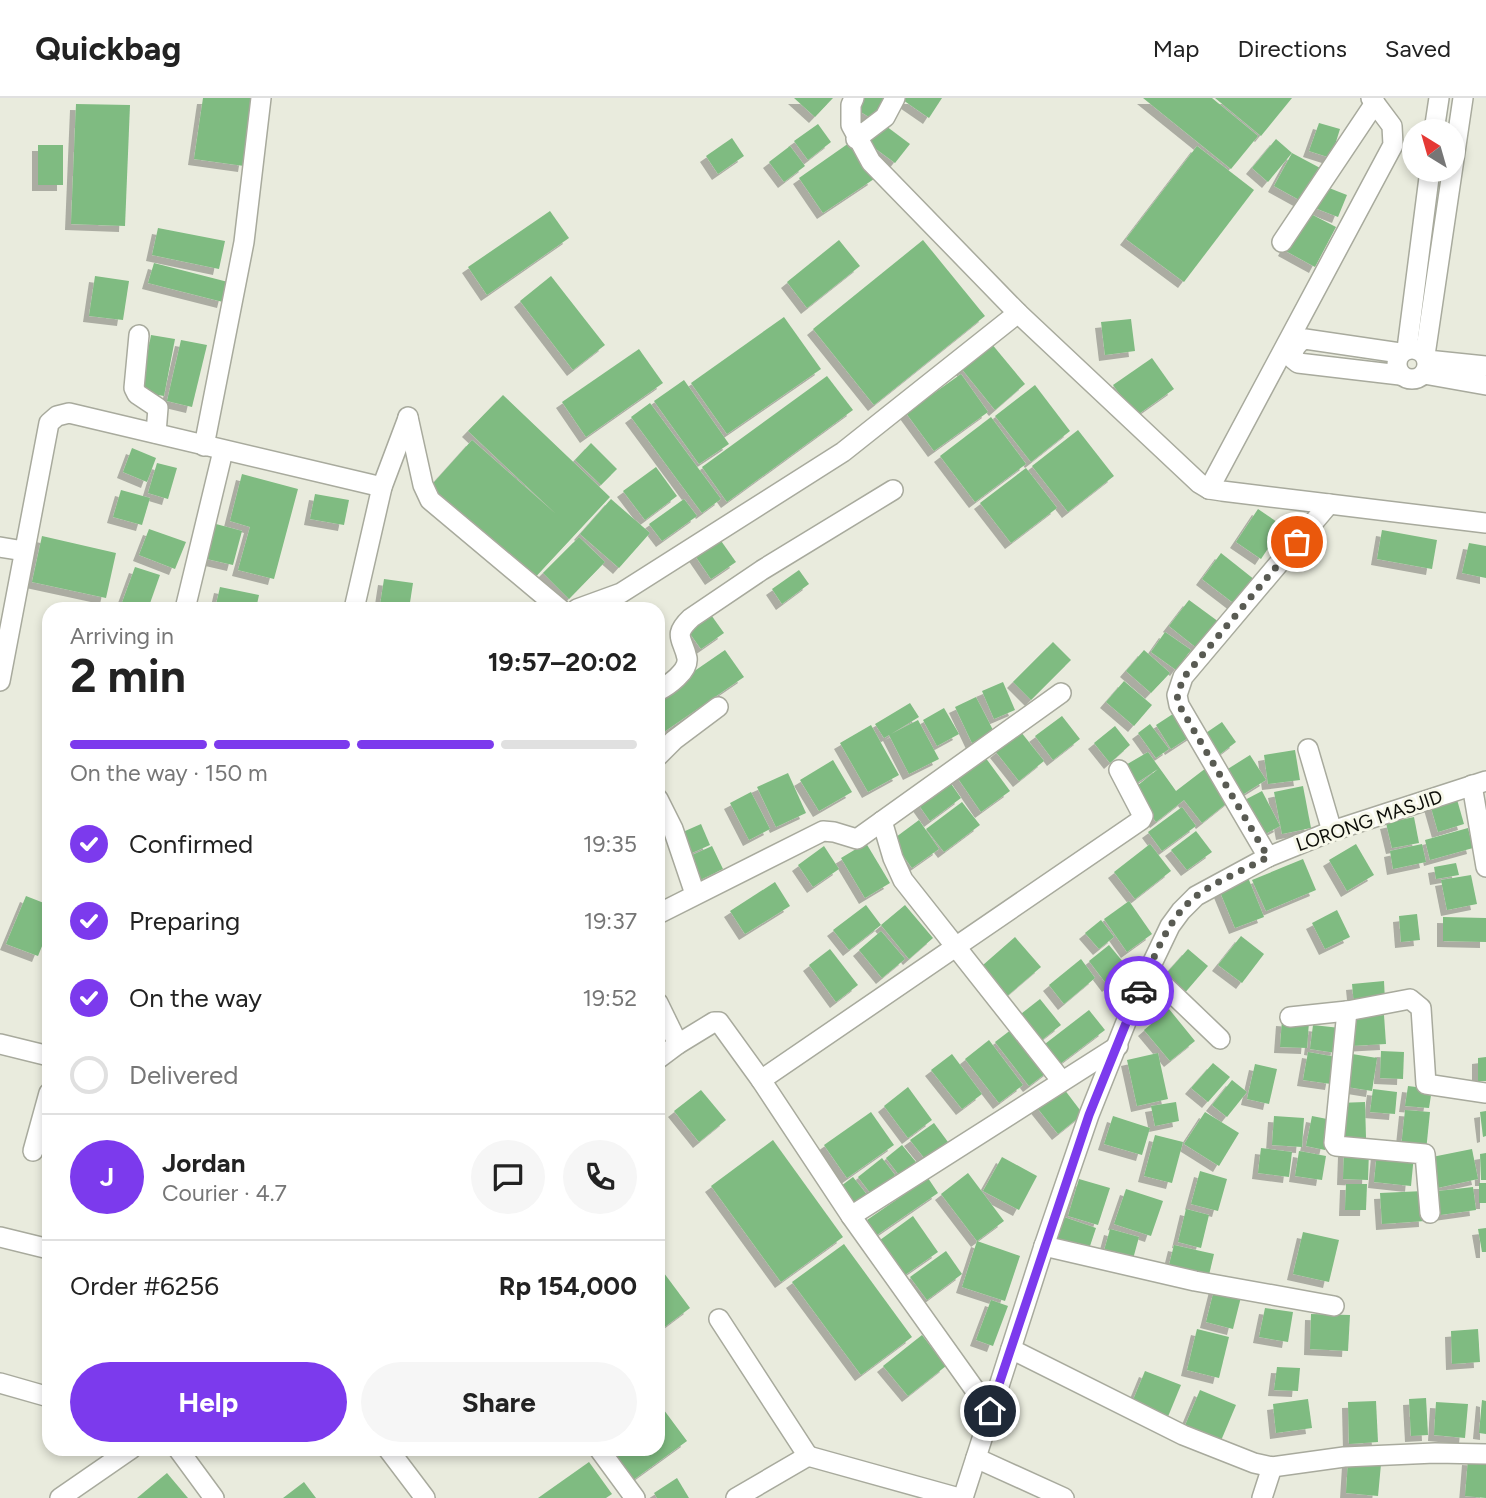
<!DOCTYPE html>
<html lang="en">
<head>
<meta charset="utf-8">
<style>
	body { margin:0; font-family:Figtree,sans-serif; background:#f6f6f6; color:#222; height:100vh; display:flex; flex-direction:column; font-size:26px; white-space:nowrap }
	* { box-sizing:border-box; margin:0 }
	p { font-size:23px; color:#767676 }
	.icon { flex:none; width:38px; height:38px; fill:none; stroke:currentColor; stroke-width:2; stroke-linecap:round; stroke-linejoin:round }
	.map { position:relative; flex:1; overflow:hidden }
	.side { position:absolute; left:42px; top:504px; width:623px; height:854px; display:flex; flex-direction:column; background:#fff; border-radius:21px; box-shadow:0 4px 10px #0003 }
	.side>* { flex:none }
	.needle { width:46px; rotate:323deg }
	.controls { position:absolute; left:1402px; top:21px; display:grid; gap:14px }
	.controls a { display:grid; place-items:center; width:63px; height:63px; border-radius:50%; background:#fff; box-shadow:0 4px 10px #0003; font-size:35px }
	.pin { position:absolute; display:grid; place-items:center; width:60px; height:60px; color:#fff; margin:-30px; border:4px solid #fff; border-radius:50%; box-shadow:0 2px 7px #0007 }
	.courier { position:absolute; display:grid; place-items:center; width:70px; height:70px; margin:-35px; border:5px solid #7c3aed; border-radius:50%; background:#fff; color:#222; box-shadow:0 2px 9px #0007 }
	.headline em { font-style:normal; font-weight:700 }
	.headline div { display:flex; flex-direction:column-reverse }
	.headline { display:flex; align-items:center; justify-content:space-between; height:119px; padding:0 28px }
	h1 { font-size:46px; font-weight:700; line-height:52px }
	.bar { display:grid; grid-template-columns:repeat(4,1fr); gap:10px 7px; align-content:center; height:84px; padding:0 28px }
	.bar i { height:9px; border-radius:5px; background:#e0e0e0 }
	.bar .selected { background:#7c3aed }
	.bar p { grid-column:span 4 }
	.line { display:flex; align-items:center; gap:18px; padding:0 28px; border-top:2px solid #e0e0e0 }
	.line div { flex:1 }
	.round { display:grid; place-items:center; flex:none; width:74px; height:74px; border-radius:37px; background:#f6f6f6 }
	ol { padding:0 28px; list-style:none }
	li { display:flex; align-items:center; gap:21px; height:77px }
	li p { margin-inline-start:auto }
	li .icon { padding:7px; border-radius:50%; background:#7c3aed; color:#fff; stroke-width:4 }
	li:last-child { color:#767676 }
	li i { width:38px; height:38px; border:4px solid #e0e0e0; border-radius:50% }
	.cta { display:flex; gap:14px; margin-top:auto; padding:14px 28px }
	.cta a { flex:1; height:80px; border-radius:42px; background:#7c3aed; color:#fff; font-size:28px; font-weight:700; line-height:80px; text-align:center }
	.cta a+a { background:#f6f6f6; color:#222 }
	header { display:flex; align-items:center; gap:42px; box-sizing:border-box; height:98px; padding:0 35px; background:#fff; border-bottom:2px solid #e0e0e0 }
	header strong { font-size:33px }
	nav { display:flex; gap:38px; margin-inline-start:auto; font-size:24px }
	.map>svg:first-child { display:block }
	.building { fill:#7fbb81; filter:url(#shadow) }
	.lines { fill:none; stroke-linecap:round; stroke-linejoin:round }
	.street-casing { stroke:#a8aa9d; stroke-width:22 }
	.street { stroke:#fff; stroke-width:19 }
	.done { stroke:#595b53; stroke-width:7; stroke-dasharray:0 12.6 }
	.route { stroke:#7c3aed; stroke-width:9 }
	.labels { text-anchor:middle; stroke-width:6; stroke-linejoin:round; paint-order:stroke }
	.street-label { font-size:19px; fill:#0c0d08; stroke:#f7f8ea }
</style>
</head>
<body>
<header>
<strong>Quickbag</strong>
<nav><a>Map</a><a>Directions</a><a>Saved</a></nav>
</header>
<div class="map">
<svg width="1486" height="1400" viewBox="0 0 1486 1400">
	<defs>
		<filter id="shadow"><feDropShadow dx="-6" dy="6" stdDeviation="0" flood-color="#0004"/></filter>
	</defs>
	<rect width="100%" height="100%" fill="#e9ebdd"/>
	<g class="building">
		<path d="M203 0H255L244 68 194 61Z"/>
		<path d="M794 0H833L815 19Z"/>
		<path d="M859 0H892L877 24 853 9Z"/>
		<path d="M900 0H942L929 20Z"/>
		<path d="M1143 0H1212L1258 38 1231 71Z"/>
		<path d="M1215 0H1292L1261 38Z"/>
		<path d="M76 6 130 7 125 128 71 126Z"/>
		<path d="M882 25 910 46 895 65 868 45Z"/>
		<path d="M1319 25 1340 31 1331 60 1309 53Z"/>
		<path d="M818 26 831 44 808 62 794 43Z"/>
		<path d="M732 40 744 58 718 76 706 58Z"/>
		<path d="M1276 41 1292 55 1268 84 1252 70Z"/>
		<path d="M849 45 874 81 823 115 799 80Z"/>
		<rect x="38" y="47" width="25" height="40"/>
		<path d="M790 48 805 68 784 84 769 64Z"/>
		<path d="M1197 48 1254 92 1184 184 1126 141Z"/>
		<path d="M1292 55 1322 71 1303 104 1274 88Z"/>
		<path d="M1324 88 1347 97 1338 119 1315 110Z"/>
		<path d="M550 113 569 140 487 197 468 169Z"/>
		<path d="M1305 113 1336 129 1315 169 1284 152Z"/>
		<path d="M158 130 225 143 219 171 152 157Z"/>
		<path d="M839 142 860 168 807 210 787 184Z"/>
		<path d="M923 142 985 218 874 307 813 231Z"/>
		<path d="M154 165 228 184 223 204 148 185Z"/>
		<path d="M95 178 129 183 123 222 89 218Z"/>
		<path d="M551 178 605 247 573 272 520 203Z"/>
		<path d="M784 219 821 271 727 336 691 285Z"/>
		<path d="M1131 221 1135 253 1105 257 1101 224Z"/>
		<path d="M151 237 175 241 164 298 140 294Z"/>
		<path d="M181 242 207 247 192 309 167 303Z"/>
		<path d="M991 245 1025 286 995 312 961 270Z"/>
		<path d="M639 251 663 285 586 339 562 304Z"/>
		<path d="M1152 260 1174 291 1136 318 1113 287Z"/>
		<path d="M961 276 988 314 934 353 906 315Z"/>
		<path d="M827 278 853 312 727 404 702 369Z"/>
		<path d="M684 282 729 346 699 366 654 303Z"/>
		<path d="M1035 287 1070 333 1031 364 995 318Z"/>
		<path d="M503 297 610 399 530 485 427 392 472 342 556 416 468 333Z"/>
		<path d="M650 305 721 401 702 415 631 319Z"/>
		<path d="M991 319 1026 366 975 404 940 358Z"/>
		<path d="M1078 332 1114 378 1068 414 1032 368Z"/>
		<path d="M591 345 617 371 601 387 575 362Z"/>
		<path d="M132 350 156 360 147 384 123 374Z"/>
		<path d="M157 365 177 370 168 401 148 395Z"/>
		<path d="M656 369 677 398 645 422 623 393Z"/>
		<path d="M1026 370 1057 410 1011 445 980 405Z"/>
		<path d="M242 376 298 391 274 481 238 472 250 429 230 423Z"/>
		<path d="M121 392 150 400 142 427 113 419Z"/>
		<path d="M315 396 349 402 344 427 310 421Z"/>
		<path d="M611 401 650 435 619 470 580 436Z"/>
		<path d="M684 401 697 418 662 443 649 426Z"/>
		<path d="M1258 411 1283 428 1261 461 1236 444Z"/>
		<path d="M216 426 242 433 233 467 207 461Z"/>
		<path d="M149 431 186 444 175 471 139 457Z"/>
		<path d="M1382 432 1437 442 1432 471 1377 461Z"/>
		<path d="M42 438 116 455 106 500 32 484Z"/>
		<path d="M579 439 605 464 569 501 543 475Z"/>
		<path d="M719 440 736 464 711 481 694 456Z"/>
		<path d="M1469 445 1486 448V480L1462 475Z"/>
		<path d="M1221 455 1255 482 1236 507 1202 481Z"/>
		<path d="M135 469 160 477 148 511 120 510Z"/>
		<path d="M799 472 809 486 782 506 772 491Z"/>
		<path d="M384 481 413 485 409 511 380 507Z"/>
		<path d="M220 489 259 497 256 511H215Z"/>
		<path d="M1189 502 1219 524 1198 551 1169 528Z"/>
		<path d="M709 514 724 535 701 551 686 530Z"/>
		<path d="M1165 534 1191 552 1176 572 1151 554Z"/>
		<path d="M1053 544 1071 562 1031 602 1013 584Z"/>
		<path d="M725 552 744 579 658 638V598Z"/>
		<path d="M1144 552 1170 575 1151 595 1126 573Z"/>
		<path d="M1124 583 1152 607 1134 628 1106 604Z"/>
		<path d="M1003 584 1015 612 994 621 982 593Z"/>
		<path d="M976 599 994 634 972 645 955 609Z"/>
		<path d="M910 605 919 619 891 636 918 622 939 661 909 676 889 637 884 640 875 626Z"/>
		<path d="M944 610 959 636 937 648 923 622Z"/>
		<path d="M1179 612 1194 636 1171 651 1156 627Z"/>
		<path d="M1062 618 1080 641 1053 662 1035 638Z"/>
		<path d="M1222 624 1236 644 1215 660 1200 639Z"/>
		<path d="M1150 626 1169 651 1156 660 1138 635Z"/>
		<path d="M871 627 899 677 868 694 840 645Z"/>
		<path d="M1115 628 1130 647 1110 665 1094 645Z"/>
		<path d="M1021 634 1044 663 1019 683 996 654Z"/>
		<path d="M1295 652 1300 682 1268 686 1264 657Z"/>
		<path d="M1148 654 1176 693 1206 670 1232 701 1202 725 1184 702 1156 724 1132 692 1158 671 1135 686 1124 668Z"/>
		<path d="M1250 657 1266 682 1239 699 1223 674Z"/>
		<path d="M985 659 1010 693 981 714 957 679Z"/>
		<path d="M833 662 852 694 819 713 800 682Z"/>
		<path d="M788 675 806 715 776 729 757 689Z"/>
		<path d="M947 680 961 700 930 723 916 703Z"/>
		<path d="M1303 688 1311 730 1282 736 1274 694Z"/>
		<path d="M1262 693 1280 728 1258 740 1239 705Z"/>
		<path d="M751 694 770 731 749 742 730 705Z"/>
		<path d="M1456 698 1464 726 1438 734 1430 706Z"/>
		<path d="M962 704 980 727 944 754 926 731Z"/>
		<path d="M1182 709 1196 728 1162 753 1148 734Z"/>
		<path d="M1414 719 1419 745 1392 750 1386 725Z"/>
		<path d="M919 722 939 751 912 770 892 742Z"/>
		<path d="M701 726 710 747 685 758 676 737Z"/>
		<path d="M1468 730 1473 750 1430 762 1425 742Z"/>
		<path d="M1196 733 1212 754 1187 772 1171 752Z"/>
		<path d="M866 745 890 785 865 800 841 760Z"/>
		<path d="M1150 746 1171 773 1135 801 1114 774Z"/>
		<path d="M1356 746 1374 777 1347 793 1329 762Z"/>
		<path d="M1422 746 1426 764 1393 771 1390 753Z"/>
		<path d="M712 748 723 771 700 782 690 758Z"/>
		<path d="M824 748 839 771 813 789 798 767Z"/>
		<path d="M1303 761 1316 792 1266 813 1252 782Z"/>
		<path d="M1456 765 1459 777 1436 781 1434 769Z"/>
		<path d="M1247 777 1264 819 1235 830 1218 789Z"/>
		<path d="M1471 777 1477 806 1447 812 1441 782Z"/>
		<path d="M775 784 790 808 745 836 730 813Z"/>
		<path d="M26 798 49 807V831L38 858 6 846Z"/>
		<path d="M1129 803 1152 836 1127 854 1104 821Z"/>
		<path d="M866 807 881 827 905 807 933 840 909 861 881 827 849 852 833 832Z"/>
		<path d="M1337 812 1350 839 1325 851 1312 825Z"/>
		<path d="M1417 816 1420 842 1401 844 1399 818Z"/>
		<path d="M1443 819 1486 820V844L1443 843Z"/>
		<path d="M1101 822 1114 839 1099 851 1085 835Z"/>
		<path d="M881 833 905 861 882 880 859 852Z"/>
		<path d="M1241 838 1264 856 1242 885 1218 867Z"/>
		<path d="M1015 839 1041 869 1000 904 975 874Z"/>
		<path d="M1109 847 1129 871 1108 888 1089 863Z"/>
		<path d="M830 851 858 887 836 904 809 867Z"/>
		<path d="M1188 851 1208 868 1183 897 1163 879Z"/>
		<path d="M1081 861 1095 880 1064 906 1049 887Z"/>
		<path d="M1384 883 1385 903 1354 906 1352 886Z"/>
		<path d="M1040 901 1061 927 1038 945 1017 919Z"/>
		<path d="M1169 911 1195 943 1170 963 1144 932Z"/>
		<path d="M1089 912 1105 932 1056 969 1041 949Z"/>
		<path d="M1384 917 1386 946 1350 948 1348 919Z"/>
		<path d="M1282 922 1309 924 1307 950 1280 949Z"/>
		<path d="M1313 927 1340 930 1336 955 1310 951Z"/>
		<path d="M1016 928 1050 972 1029 988 995 944Z"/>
		<path d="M989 942 1023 987 999 1005 965 961Z"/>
		<path d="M1381 953 1404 954 1403 981 1380 980Z"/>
		<path d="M1308 954 1336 959 1331 986 1303 982Z"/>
		<path d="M1158 955 1168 1001 1137 1008 1127 962Z"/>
		<path d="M1346 955 1377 960 1372 993 1341 988Z"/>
		<path d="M952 956 982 996 962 1011 931 972Z"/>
		<path d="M1486 959V983H1478V960Z"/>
		<path d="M1213 965 1230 979 1208 1004 1191 990Z"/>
		<path d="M1255 966 1277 971 1269 1006 1247 1001Z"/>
		<path d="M1232 982 1247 994 1227 1019 1212 1007Z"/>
		<path d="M1061 987 1083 1016 1058 1036 1035 1007Z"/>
		<path d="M1408 988 1432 991 1429 1010 1405 1008Z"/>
		<path d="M908 989 932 1022 908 1040 884 1008Z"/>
		<path d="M1373 991 1397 994 1395 1016 1370 1014Z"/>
		<path d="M701 992 726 1022 699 1044 674 1013Z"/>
		<path d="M1176 1004 1179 1023 1155 1028 1151 1008Z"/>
		<path d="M1365 1004 1366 1040 1339 1041 1338 1005Z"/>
		<path d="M1405 1012 1430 1014 1426 1053 1401 1050Z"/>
		<path d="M1486 1013V1038L1483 1039 1480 1014Z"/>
		<path d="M871 1014 894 1047 847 1080 824 1047Z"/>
		<path d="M1205 1014 1239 1035 1219 1068 1184 1046Z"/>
		<path d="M1113 1018 1150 1030 1142 1057 1104 1046Z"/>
		<path d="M1274 1018 1304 1020 1302 1049 1272 1047Z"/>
		<path d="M1312 1018 1332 1022 1325 1052 1306 1048Z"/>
		<path d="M934 1025 948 1044 925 1061 910 1042Z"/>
		<path d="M1155 1037 1183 1044 1172 1085 1144 1078Z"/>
		<path d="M773 1042 843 1139 781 1184 711 1088Z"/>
		<path d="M902 1047 916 1064 899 1077 886 1060Z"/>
		<path d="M1261 1050 1292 1054 1289 1079 1258 1075Z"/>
		<path d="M1472 1051 1478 1081 1433 1091 1427 1060Z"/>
		<path d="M1299 1053 1326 1058 1322 1082 1295 1078Z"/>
		<path d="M1344 1053H1369L1368 1082 1343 1081Z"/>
		<path d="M1377 1054 1414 1057 1411 1088 1374 1084Z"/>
		<path d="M1486 1055V1082H1481L1480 1056Z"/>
		<path d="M1002 1059 1037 1078 1019 1112 983 1093Z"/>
		<path d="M882 1060 895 1077 871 1096 858 1079Z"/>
		<path d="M1200 1073 1227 1081 1218 1113 1191 1106Z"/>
		<path d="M968 1075 1004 1123 977 1143 941 1096Z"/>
		<path d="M853 1079 868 1098 852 1110 837 1091Z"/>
		<path d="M928 1080 938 1095 877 1137 867 1122Z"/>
		<path d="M1079 1081 1110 1090 1098 1127 1068 1118Z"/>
		<rect x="1479" y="1085" width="7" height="20"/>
		<path d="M1346 1086H1367L1366 1112H1345Z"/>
		<path d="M1473 1089 1476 1112 1433 1118 1430 1094Z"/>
		<path d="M1126 1091 1163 1103 1151 1138 1114 1126Z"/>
		<path d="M1424 1093 1425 1123 1382 1126 1380 1095Z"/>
		<path d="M1186 1111 1209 1117 1201 1150 1178 1144Z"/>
		<path d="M913 1118 938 1154 905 1177 880 1142Z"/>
		<path d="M1061 1118 1096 1130 1088 1154 1052 1141Z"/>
		<path d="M1486 1130V1154H1482L1478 1131Z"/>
		<path d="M1110 1131 1139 1139 1133 1161 1104 1153Z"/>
		<path d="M1303 1134 1339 1142 1329 1184 1293 1176Z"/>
		<path d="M977 1143 1020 1158 1005 1203 962 1189Z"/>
		<path d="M844 1146 912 1239 861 1277 792 1184Z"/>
		<path d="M1174 1147 1214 1156 1209 1177 1169 1167Z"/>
		<path d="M946 1153 962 1176 927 1202 910 1179Z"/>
		<path d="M661 1171 690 1210 658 1234V1173Z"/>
		<path d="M1215 1188 1242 1195 1233 1231 1206 1224Z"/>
		<path d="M991 1202 1008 1208 993 1248 976 1242Z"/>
		<path d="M1265 1210 1293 1214 1288 1244 1259 1239Z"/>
		<path d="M1311 1216 1350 1217 1348 1253 1310 1251Z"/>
		<path d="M1197 1231 1229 1239 1219 1280 1187 1272Z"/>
		<path d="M1478 1231 1480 1264 1452 1266 1451 1233Z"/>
		<path d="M922 1237 946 1268 908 1298 883 1268Z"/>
		<path d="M1277 1269 1300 1270 1298 1293 1274 1292Z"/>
		<path d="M1145 1273 1181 1287 1167 1321 1131 1307Z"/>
		<path d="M1200 1292 1236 1307 1220 1345 1184 1330Z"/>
		<path d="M1426 1300 1428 1337 1411 1338 1409 1301Z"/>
		<path d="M1308 1301 1312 1330 1276 1335 1273 1306Z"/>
		<path d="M1482 1302 1486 1303V1336L1479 1335Z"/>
		<path d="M1376 1303 1378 1344 1349 1346 1348 1304Z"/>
		<path d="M658 1304 687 1343 629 1385 604 1351H658Z"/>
		<path d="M1436 1304 1468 1306 1465 1340 1434 1337Z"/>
		<path d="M1468 1361 1486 1362V1400L1465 1398Z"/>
		<path d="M1348 1363 1381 1366 1378 1398 1346 1395Z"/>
		<path d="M589 1364 612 1396 606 1400H538Z"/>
		<path d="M167 1375 188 1400H137Z"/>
		<path d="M677 1380 689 1400H657L654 1395Z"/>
		<path d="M304 1384 316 1400H283Z"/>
	</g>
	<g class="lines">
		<g class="street-casing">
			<g id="street">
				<path d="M854 0 851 7V27L871 64 1018 215 1199 385 1209 391 1222 393 1486 425"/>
				<path d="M1434 33 1439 0"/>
				<path d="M856 41 885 19 895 0"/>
				<path d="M1282 144 1375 5"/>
				<path d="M139 237 134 290 137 296 158 310 156 335"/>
				<circle cx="1412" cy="266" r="15"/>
				<path d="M1407 251 1430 72"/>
				<path d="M1425 257 1463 0"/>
				<path d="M1427 262 1486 268"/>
				<path d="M1424 276 1486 287"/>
				<path d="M1400 277 1298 265 1293 261C1292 252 1296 245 1305 241L1400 255"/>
				<path d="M408 319 423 387 430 402 560 511"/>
				<path d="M204 348 244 144 261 0"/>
				<path d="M1209 391 1393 47 1392 28 1371 0"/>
				<path d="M0 449 24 453"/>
				<path d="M185 511 223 353"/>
				<path d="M354 511 382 389 408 320"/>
				<path d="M577 511 621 495 843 354 1018 215"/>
				<path d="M0 583 49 325 57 318 69 315 382 389"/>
				<path d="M658 593C668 588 689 573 687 560 683 540 672 538 691 520L762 472 893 392"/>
				<path d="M1308 651 1332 733"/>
				<path d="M658 658 674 642 718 609"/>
				<path d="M1472 687 1486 769"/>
				<path d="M658 701 673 731 695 796"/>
				<path d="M882 723 893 760 903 782 1061 982"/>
				<path d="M1268 759 1179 607 1177 597 1183 579 1329 406"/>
				<path d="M658 816 823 733 834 734 857 741 1061 595"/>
				<path d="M1148 872 1220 941"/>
				<path d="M658 905 678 946"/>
				<path d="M1347 913 1334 1045 1336 1048 1425 1056 1430 1115"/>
				<path d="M1290 919 1347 913 1410 901 1421 910 1426 986 1486 995"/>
				<path d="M0 946 49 958"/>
				<path d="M658 961 678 946 714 924H719L761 982 851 1118 990 1313"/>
				<path d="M761 982 1141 722 1143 718 1119 672"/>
				<path d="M33 1053 49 995"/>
				<path d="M851 1118 1118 948"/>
				<path d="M0 1139 49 1151"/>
				<path d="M1044 1148 1195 1183 1334 1208"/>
				<path d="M719 1221 808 1358"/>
				<path d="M1011 1251 1183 1337 1254 1365 1272 1369 1344 1359 1435 1355 1486 1356"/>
				<path d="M0 1285 49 1299"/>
				<path d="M178 1351 214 1400"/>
				<path d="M388 1351 425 1400"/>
				<path d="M599 1351 635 1400"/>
				<path d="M976 1360 1064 1400"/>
				<path d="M60 1400 131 1351"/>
				<path d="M736 1400 808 1358 959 1400"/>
				<path d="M963 1400 1044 1148 1089 1017 1136 899 1170 828 1181 813 1196 798 1268 759 1332 733 1486 683"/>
				<path d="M1262 1400 1272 1369"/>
			</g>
		</g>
		<use href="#street" class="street"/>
	</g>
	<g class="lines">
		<path class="done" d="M1139 893C1154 861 1167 821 1195 799 1214 784 1246 771 1268 759L1179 607 1177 597 1184 579 1297 444"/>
		<path class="route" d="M990 1313 1089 1017 1139 893"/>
	</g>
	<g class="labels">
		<g class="street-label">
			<text transform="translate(1369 722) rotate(-19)" y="7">LORONG MASJID</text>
		</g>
	</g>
</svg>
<div class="controls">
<a><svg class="needle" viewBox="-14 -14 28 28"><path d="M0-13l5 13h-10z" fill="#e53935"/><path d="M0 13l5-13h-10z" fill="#767676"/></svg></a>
</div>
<div class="pin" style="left:1297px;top:444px;background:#ea580c"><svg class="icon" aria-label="bag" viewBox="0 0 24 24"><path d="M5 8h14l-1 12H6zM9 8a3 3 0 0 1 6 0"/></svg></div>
<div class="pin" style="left:990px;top:1313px;background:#1f2937"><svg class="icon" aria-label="home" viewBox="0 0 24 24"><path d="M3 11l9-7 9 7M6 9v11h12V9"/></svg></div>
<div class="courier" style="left:1139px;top:893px"><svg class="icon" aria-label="car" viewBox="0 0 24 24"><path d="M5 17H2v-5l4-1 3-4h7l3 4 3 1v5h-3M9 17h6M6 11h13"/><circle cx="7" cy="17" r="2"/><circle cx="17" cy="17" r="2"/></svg></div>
<section class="side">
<div class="headline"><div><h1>2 min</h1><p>Arriving in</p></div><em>19:57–20:02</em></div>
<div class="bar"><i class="selected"></i><i class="selected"></i><i class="selected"></i><i></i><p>On the way · 150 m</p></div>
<ol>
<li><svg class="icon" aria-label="check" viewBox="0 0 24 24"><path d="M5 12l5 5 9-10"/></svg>Confirmed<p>19:35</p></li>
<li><svg class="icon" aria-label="check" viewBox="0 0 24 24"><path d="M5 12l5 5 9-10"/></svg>Preparing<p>19:37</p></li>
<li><svg class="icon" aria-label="check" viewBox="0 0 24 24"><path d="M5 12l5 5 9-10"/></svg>On the way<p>19:52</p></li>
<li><i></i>Delivered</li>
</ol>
<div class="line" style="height:126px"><b class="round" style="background:#7c3aed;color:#fff">J</b><div><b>Jordan</b><p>Courier · 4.7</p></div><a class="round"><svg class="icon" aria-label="chat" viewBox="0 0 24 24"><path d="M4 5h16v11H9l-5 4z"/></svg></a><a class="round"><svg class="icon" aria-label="phone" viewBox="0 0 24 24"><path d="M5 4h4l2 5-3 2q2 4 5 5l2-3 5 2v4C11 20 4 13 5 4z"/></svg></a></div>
<div class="line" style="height:91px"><div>Order #6256</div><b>Rp 154,000</b></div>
<div class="cta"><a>Help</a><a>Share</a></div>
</section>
</div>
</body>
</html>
